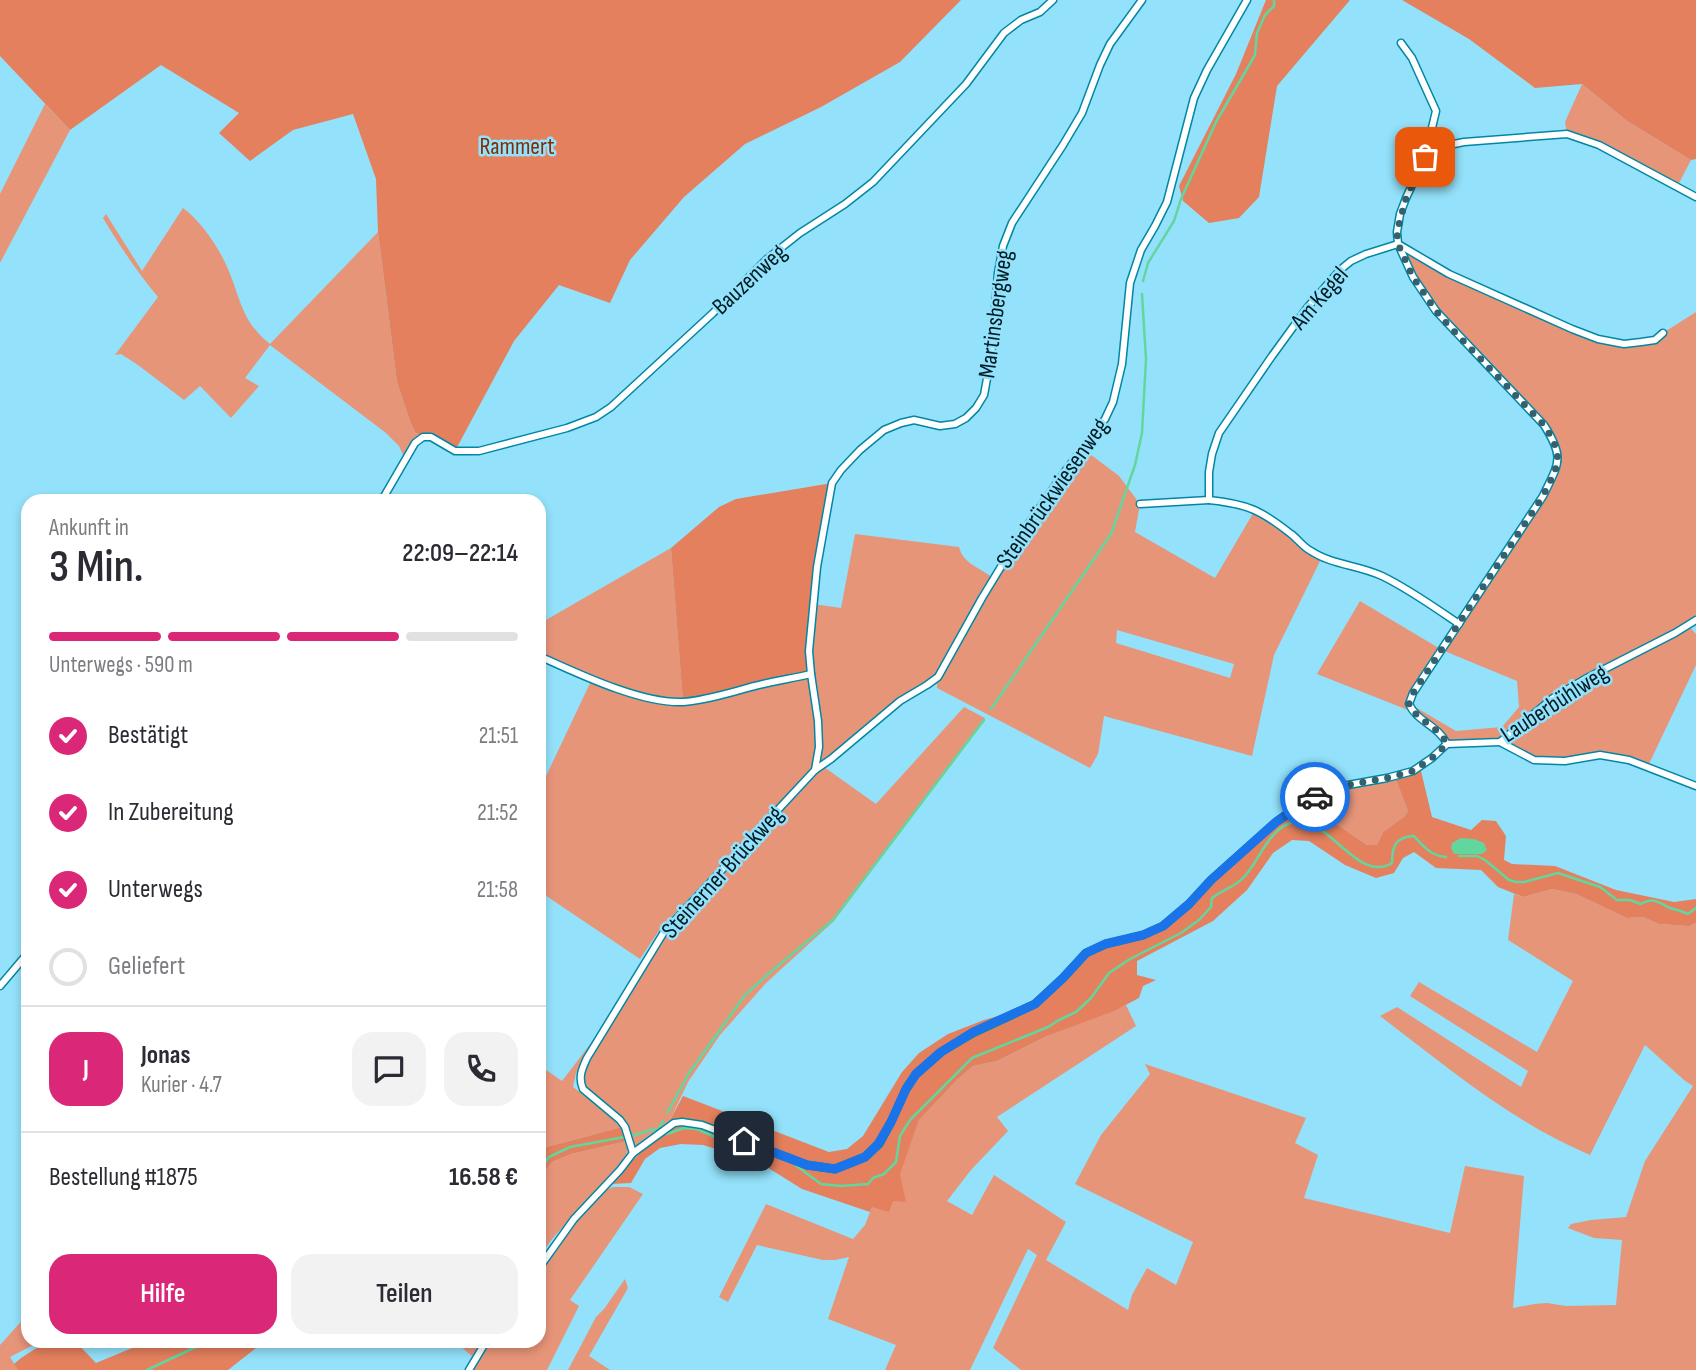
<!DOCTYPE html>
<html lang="de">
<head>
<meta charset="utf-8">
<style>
	body { margin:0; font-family:"Sofia Sans Condensed",sans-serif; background:#f2f2f3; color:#2b2b33; height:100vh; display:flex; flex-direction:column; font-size:26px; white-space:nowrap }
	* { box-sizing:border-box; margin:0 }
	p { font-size:23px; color:#7c7c81 }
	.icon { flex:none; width:38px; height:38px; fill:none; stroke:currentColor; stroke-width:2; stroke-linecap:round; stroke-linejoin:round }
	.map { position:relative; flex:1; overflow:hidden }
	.side { position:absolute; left:21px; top:494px; width:525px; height:854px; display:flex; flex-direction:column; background:#fff; border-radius:21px; box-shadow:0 4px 10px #0003 }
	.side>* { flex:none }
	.pin { position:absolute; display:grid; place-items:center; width:60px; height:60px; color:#fff; margin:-30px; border-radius:14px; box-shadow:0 4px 10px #0006 }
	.courier { position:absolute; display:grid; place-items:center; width:70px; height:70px; margin:-35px; border:5px solid #1a73e8; border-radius:50%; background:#fff; color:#222; box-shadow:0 2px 9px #0007 }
	.overview em { font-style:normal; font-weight:600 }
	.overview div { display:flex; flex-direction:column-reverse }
	.overview { display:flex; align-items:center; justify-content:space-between; height:119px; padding:0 28px }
	h1 { font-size:46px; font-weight:600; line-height:52px }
	.bar { display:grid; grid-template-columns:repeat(4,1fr); gap:10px 7px; align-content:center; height:84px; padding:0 28px }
	.bar i { height:9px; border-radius:5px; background:#e1e1e2 }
	.bar .selected { background:#db2777 }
	.bar p { grid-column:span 4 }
	.line { display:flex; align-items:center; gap:18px; padding:0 28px; border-top:2px solid #e1e1e2 }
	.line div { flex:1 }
	.round { display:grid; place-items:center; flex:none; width:74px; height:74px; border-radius:21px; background:#f2f2f3 }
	ol { padding:0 28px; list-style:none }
	li { display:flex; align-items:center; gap:21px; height:77px }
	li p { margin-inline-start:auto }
	li .icon { padding:7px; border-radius:50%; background:#db2777; color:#fff; stroke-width:4 }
	li:last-child { color:#7c7c81 }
	li i { width:38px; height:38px; border:4px solid #e1e1e2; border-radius:50% }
	.primary-button { display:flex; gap:14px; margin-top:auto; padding:14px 28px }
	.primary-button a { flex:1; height:80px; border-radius:21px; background:#db2777; color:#fff; font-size:28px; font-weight:600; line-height:80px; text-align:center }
	.primary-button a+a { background:#f2f2f3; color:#2b2b33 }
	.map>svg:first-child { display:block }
	.green { fill:#e79579; fill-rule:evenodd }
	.forest { fill:#e4805d }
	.water { fill:#63d69e }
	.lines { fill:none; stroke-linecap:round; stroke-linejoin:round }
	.stream { stroke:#63d69e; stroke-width:2.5 }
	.minor-casing { stroke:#0287a3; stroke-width:9 }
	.minor { stroke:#fff; stroke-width:6 }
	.done { stroke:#336170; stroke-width:7; stroke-dasharray:0 12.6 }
	.route { stroke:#1a73e8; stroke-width:9 }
	.labels { text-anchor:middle; stroke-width:5; stroke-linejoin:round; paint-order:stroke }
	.park-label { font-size:24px; fill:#852b02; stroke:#93e1fa }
	.street-label { font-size:24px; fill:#001c25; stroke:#93e1fa }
</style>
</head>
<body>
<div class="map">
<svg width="1696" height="1370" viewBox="0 0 1696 1370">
	<rect width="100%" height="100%" fill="#93e1fa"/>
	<g class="green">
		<path d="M1582 84 1627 121 1691 160 1677 187 1599 145 1567 134 1565 122Z"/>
		<path d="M45 104 70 130 0 263V194Z"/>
		<path d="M183 208C202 222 219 248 228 269 241 300 242 322 270 344L378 232 397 382 410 421 415 432 423 437 405 459 399 446 386 433 270 345 245 378 259 386 231 418 200 386 184 400 138 365 121 354 115 355 158 297C137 272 120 246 103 218L106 214 142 271Z"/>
		<path d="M1398 244 1449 274 1572 329 1624 344 1641 342 1663 333 1696 312V620L1688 625 1696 634V665L1648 766 1610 757 1565 761 1534 760 1500 742 1453 744 1445 740 1413 712 1317 674 1360 601 1442 650 1543 496 1558 460 1544 425 1460 338 1413 277ZM1442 650 1517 681 1519 707 1502 727 1456 731 1410 704Z"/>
		<path d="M1082 448 1119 476 1140 504 1135 532 1215 578 1255 510 1322 557 1274 655 1252 756 1104 716 1098 754 1090 768 937 688V679L913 693 831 759 815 765 660 929 640 959 539 891V791L592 679 539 656V624L671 548 683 701 813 604 841 608 855 534 959 547C963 564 981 568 993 578ZM1117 630 1234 664 1230 678 1116 643Z"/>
		<path d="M964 707 985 718 834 921 766 983 720 1035 688 1082 670 1120 636 1145 633 1144 624 1120 589 1092 584 1085 582 1075 589 1058 665 933 679 918 683 921 685 919 683 916 824 767 876 804Z"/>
		<path d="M1396 780 1408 811 1405 816 1383 832 1377 845H1367L1307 804 1336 791Z"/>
		<path d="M1552 889 1576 894 1627 918 1643 917 1659 924 1689 926 1696 923V1370H1021L993 1348 1037 1255 1028 1249 970 1370H885L896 1345 828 1319 849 1257 835 1260H823L757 1245 728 1302 719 1297 766 1204 853 1239 865 1225 872 1207 899 1174 919 1120 957 1080 973 1066 997 1061 1047 1036 1126 1005 1136 1026 997 1117 1008 1131 971 1170 947 1201 972 1215 994 1175 1066 1222 1046 1260 1128 1310 1132 1295 1147 1268 1176 1285 1193 1242 1075 1184 1101 1135 1150 1074 1145 1064 1306 1118 1295 1143 1318 1155 1304 1198 1450 1233 1465 1166 1524 1176 1513 1308 1534 1304 1547 1303 1566 1306 1616 1305 1622 1240 1594 1238 1568 1228 1571 1224 1591 1220 1626 1217 1645 1161 1693 1086 1684 1080 1645 1045 1590 1155C1512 1122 1447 1067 1380 1016L1397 1007 1521 1087 1528 1071 1410 996 1419 982 1537 1052 1573 981 1508 940 1514 894 1523 897Z"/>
		<path d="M598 1034 576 1073 573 1087 619 1122 622 1127 543 1148 539 1153V1065L562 1081Z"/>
		<path d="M627 1141 628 1150 623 1161 552 1239 539 1257V1179L552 1162 571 1154Z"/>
		<path d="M613 1187H629L643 1194 570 1300 579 1306 547 1370H473L492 1341 539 1340V1272L576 1221 602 1192Z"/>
		<path d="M625 1279 628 1288 589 1356 610 1370H568L596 1317 604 1309Z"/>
		<path d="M28 1314V1340L41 1341 10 1357 18 1370H0V1345Z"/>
		<path d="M454 1341H482L472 1356Z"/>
	</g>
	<g class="forest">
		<path d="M0 0H961L900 62 821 107 745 144 684 197 630 260 610 303 559 285 514 341 455 451 431 437H423L415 432 410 421 397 382 378 232 376 179 353 114 293 130 250 161 219 133 239 113 161 65 70 130 0 56Z"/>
		<path d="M1266 0H1350L1277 86 1259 197 1239 218 1209 223 1183 201 1179 186 1236 74Z"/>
		<path d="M1402 0H1696V159L1691 160 1627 121 1582 84 1535 88 1469 39Z"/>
		<path d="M832 483 813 604 811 674 683 702 671 548 719 507 736 499Z"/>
		<path d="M1421 771 1432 817 1471 830 1482 820 1496 821 1506 836 1504 860 1512 864 1555 866 1616 890 1674 902 1696 899V923L1689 926 1659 924 1643 917 1627 918 1576 894 1552 889 1523 897 1498 887 1481 870 1436 868 1414 852 1403 858 1394 873 1376 878 1345 865 1309 841 1292 840 1273 853 1247 890 1213 921 1137 961V975L1156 980 1143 986 1139 998 1114 1011 1047 1036 997 1061 973 1066 957 1080 919 1120 900 1174 906 1202 893 1201 889 1212 872 1207 870 1212 802 1189 759 1162 703 1145 681 1144 660 1148 645 1159 631 1183 610 1184C631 1162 651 1139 678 1125L670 1120 683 1096 829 1152 847 1149 863 1136 902 1072 919 1053 948 1034 984 1020 1036 1005 1087 955 1106 945 1164 928 1213 881 1277 824 1307 804 1367 845H1377L1383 832 1405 816 1408 811 1396 780Z"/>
		<path d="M622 1127 627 1141 571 1154 552 1162 539 1179V1153L543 1148Z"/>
		<path d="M49 1340 75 1341 96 1363 149 1341H265L228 1370H18L14 1364 21 1358Z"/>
	</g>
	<path class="water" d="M1461 838 1474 839 1484 843 1487 850 1482 854H1454L1451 848 1452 843Z"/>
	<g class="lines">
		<g class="stream">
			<path d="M1143 281 1148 263 1174 221 1181 199 1216 122 1255 55 1257 33 1265 15 1274 6V0"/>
			<path d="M991 709 1111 534 1135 465 1142 433 1146 359 1142 294"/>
			<path d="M1459 856H1477L1485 860 1509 880 1516 882H1524L1558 873 1600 887 1617 900H1630L1641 904C1654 897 1658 902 1670 908 1676 910 1682 911 1688 914L1696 908"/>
			<path d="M667 1113 689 1073 745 995 767 975 833 920 984 720"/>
			<path d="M658 1130 663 1121"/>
			<path d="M790 1161 821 1184 841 1186 868 1184 873 1178 884 1174 896 1162 900 1136 910 1120 972 1058 1048 1027 1059 1020 1076 1012 1091 998 1109 973 1130 959 1181 933 1199 920 1211 907 1212 898C1222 890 1235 887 1244 877 1260 860 1268 829 1293 822 1326 812 1357 885 1392 863 1392 845 1396 837 1414 836 1424 847 1431 856 1446 857"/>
			<path d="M539 1171 549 1157 570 1147 635 1135 654 1129 667 1134 684 1128 697 1129 715 1137 771 1154"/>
			<path d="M147 1370 211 1340"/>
		</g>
		<g class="minor-casing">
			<g id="minor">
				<path d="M1401 43 1412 58 1436 111 1425 157 1406 198 1400 214 1397 232 1398 244 1413 277 1436 311 1544 425C1565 458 1559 463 1543 496L1413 693 1409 704C1417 722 1438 725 1447 744"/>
				<path d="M1425 157 1449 145 1464 142 1567 134 1599 145 1696 197"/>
				<path d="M382 500 415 443 423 437H431L455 451H479L567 428 596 417 611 407 713 313 767 259 800 233 845 204 873 182 966 84 1004 33 1021 20 1040 12 1053 0"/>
				<path d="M1209 500C1247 504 1261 510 1291 534 1298 539 1303 547 1311 551 1332 565 1359 565 1382 576 1409 589 1434 607 1459 624"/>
				<path d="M1140 504 1209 500V472L1212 454 1219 433 1272 356 1307 308 1340 270 1351 261 1366 254 1398 244 1449 274 1572 329 1598 339 1624 344 1641 342 1655 340 1663 333"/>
				<path d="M539 656C577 673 641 704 683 702 710 700 737 690 763 684 779 680 795 678 811 674"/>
				<path d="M1500 742 1534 760 1565 761 1600 755 1629 760 1696 786"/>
				<path d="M815 770 819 747 818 721 811 674 809 651 817 567 832 483 841 470 860 450 884 430 901 423 914 420 940 426 955 424 966 418 976 408 984 395 988 373 991 356 998 273 1003 246 1012 223 1063 145 1082 113 1100 65 1110 44 1142 0"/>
				<path d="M0 986 28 953"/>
				<path d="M633 1153 625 1127 620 1120 583 1089C578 1077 582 1069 587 1058L664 932 815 770 831 759 900 701 927 685 938 677 982 598 1016 542 1066 470 1105 419 1113 402 1122 364 1130 283 1141 250 1155 226 1167 202 1194 98 1207 70 1247 0"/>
				<path d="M539 1268 574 1219 620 1170 633 1153 674 1123 682 1122 702 1125 807 1165 835 1169 865 1157 879 1144 891 1122 906 1089 916 1074 941 1052 973 1033 1035 1004 1063 978 1086 953 1106 944 1143 935 1163 926 1189 904 1211 880 1276 822 1306 801 1337 787 1387 778 1413 771 1432 758 1447 744 1500 742 1553 698 1585 679 1675 633 1696 620"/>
				<path d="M469 1370 487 1340"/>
			</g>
		</g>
		<use href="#minor" class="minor"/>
	</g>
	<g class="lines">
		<path class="done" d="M1315 797 1337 787 1387 778 1413 771 1432 758 1447 744C1437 724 1417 722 1409 704L1413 693 1543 496C1559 463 1565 458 1544 425L1448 325 1436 311 1413 277 1398 244 1397 232 1406 198 1425 157"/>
		<path class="route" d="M744 1141 807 1165 835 1169 865 1157 878 1144 891 1122 906 1089 916 1074 941 1052 973 1032 1035 1004 1063 978 1086 953 1105 944 1143 935 1163 926 1189 904 1211 880 1276 822 1306 801 1315 797"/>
	</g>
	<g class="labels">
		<g class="park-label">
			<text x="517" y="154">Rammert</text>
		</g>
		<g class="street-label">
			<text transform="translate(749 279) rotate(-43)" y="8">Bauzenweg</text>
			<text transform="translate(1319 298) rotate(-49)" y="8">Am Kegel</text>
			<text transform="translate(995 314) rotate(-82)" y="8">Martinsbergweg</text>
			<text transform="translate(1052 493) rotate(-55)" y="8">Steinbrückwiesenweg</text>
			<text transform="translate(1554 703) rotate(-33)" y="8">Lauberbühlweg</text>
			<text transform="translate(722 872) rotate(-48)" y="8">Steinerner Brückweg</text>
		</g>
	</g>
</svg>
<div class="pin" style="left:1425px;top:157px;background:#ea580c"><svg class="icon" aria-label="bag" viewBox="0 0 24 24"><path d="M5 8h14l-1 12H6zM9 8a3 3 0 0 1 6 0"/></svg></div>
<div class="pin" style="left:744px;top:1141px;background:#1f2937"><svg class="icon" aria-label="home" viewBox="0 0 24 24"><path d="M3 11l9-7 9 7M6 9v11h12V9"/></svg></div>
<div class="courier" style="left:1315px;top:797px"><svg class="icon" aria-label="car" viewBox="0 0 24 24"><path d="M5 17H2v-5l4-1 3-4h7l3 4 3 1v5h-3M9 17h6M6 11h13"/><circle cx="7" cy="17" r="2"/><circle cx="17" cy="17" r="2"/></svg></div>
<section class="side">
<div class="overview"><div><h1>3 Min.</h1><p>Ankunft in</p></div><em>22:09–22:14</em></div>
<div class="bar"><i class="selected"></i><i class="selected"></i><i class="selected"></i><i></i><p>Unterwegs · 590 m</p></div>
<ol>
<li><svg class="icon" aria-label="check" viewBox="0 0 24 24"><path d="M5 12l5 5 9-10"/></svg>Bestätigt<p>21:51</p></li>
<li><svg class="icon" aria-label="check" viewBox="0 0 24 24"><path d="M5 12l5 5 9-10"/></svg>In Zubereitung<p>21:52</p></li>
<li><svg class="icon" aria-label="check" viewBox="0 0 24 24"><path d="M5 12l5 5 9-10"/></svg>Unterwegs<p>21:58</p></li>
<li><i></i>Geliefert</li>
</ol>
<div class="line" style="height:126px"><b class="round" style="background:#db2777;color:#fff">J</b><div><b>Jonas</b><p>Kurier · 4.7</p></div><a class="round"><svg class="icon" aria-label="chat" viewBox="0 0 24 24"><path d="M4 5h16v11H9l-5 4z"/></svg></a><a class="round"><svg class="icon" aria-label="phone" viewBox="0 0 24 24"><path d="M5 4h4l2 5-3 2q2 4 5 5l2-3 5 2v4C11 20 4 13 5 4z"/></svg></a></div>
<div class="line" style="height:91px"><div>Bestellung #1875</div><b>16.58 €</b></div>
<div class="primary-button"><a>Hilfe</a><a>Teilen</a></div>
</section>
</div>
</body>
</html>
